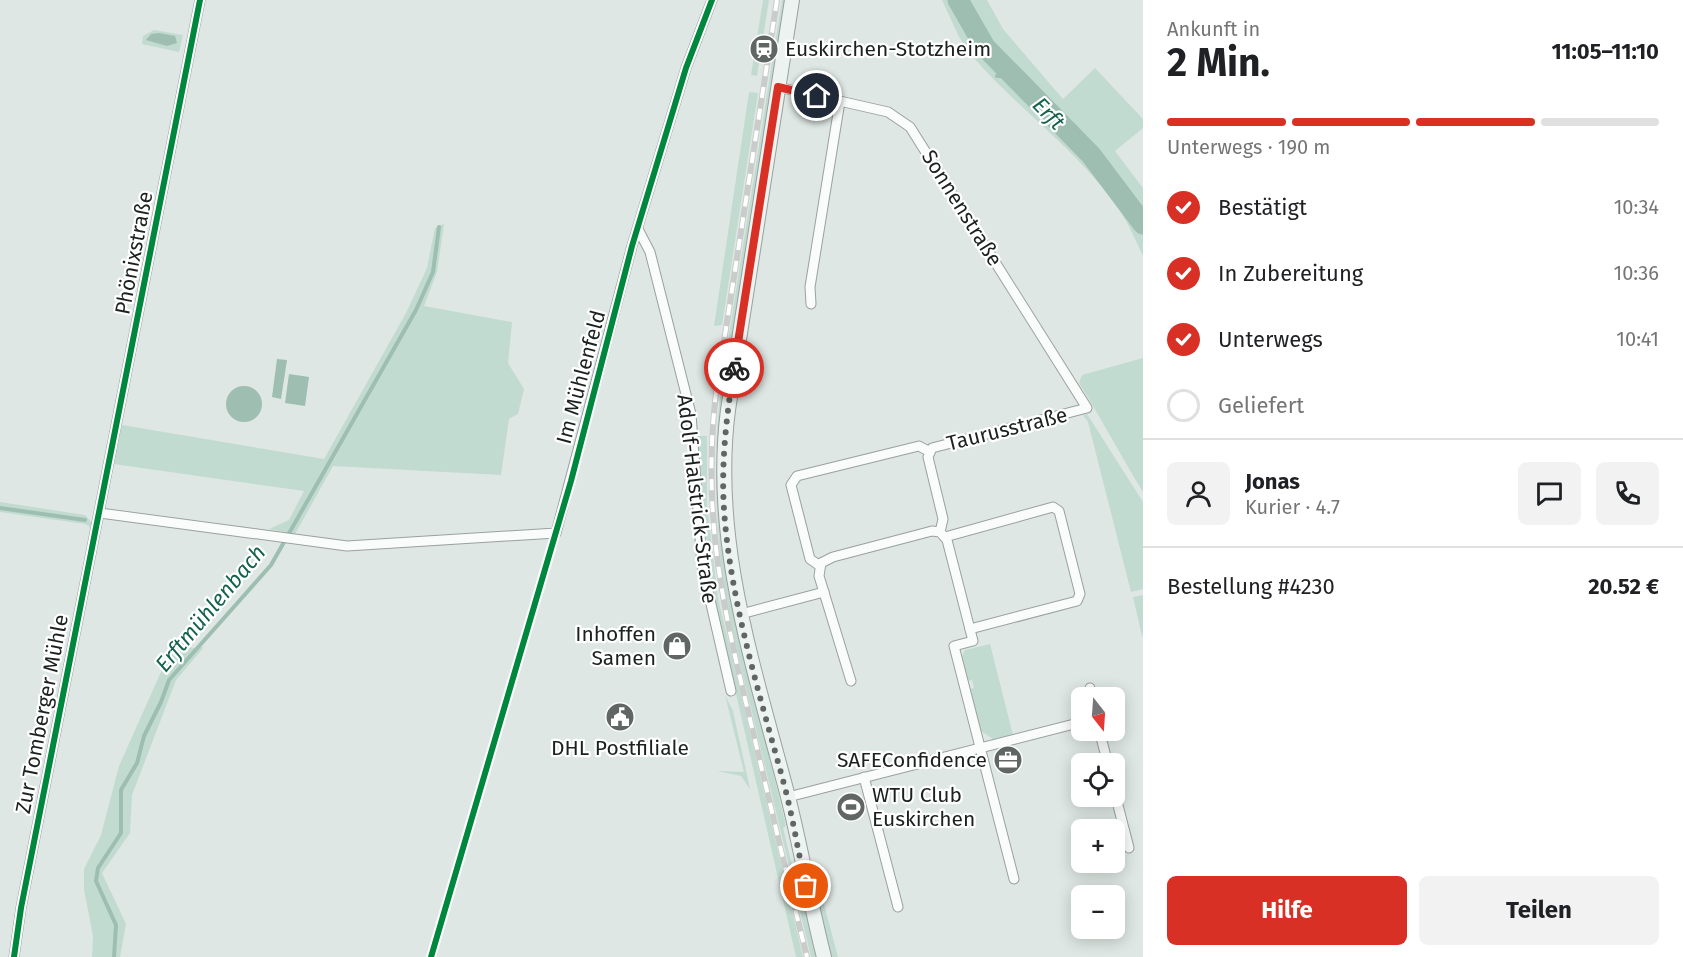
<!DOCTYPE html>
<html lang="de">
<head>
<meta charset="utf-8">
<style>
	body { margin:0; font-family:"Fira Sans",sans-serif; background:#f2f2f2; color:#202124; height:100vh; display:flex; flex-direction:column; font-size:22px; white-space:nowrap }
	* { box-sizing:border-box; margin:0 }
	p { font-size:20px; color:#757577 }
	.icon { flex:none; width:33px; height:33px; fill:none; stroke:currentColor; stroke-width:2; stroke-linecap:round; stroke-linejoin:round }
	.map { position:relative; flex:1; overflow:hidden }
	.details { display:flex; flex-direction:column; background:#fff; width:540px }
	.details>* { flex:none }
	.needle { width:39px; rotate:163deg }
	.tools { position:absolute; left:1071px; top:687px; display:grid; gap:12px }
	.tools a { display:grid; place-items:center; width:54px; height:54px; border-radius:9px; background:#fff; box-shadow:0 3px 15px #0003; font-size:30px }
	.pin { position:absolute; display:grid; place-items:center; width:51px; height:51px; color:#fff; margin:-26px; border:3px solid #fff; border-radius:50%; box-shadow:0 2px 6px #0007 }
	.courier { position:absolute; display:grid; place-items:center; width:60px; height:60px; margin:-30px; border:4px solid #d93025; border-radius:50%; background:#fff; color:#222; box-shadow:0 2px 8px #0007 }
	.overview em { font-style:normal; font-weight:700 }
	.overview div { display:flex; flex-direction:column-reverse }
	.overview { display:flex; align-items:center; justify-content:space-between; height:102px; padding:0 24px }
	h1 { font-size:39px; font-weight:700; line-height:45px }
	.bar { display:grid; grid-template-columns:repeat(4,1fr); gap:9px 6px; align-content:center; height:72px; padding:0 24px }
	.bar i { height:8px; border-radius:4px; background:#e0e0e0 }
	.bar .selected { background:#d93025 }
	.bar p { grid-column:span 4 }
	.line { display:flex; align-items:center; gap:15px; padding:0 24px; border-top:2px solid #e0e0e0 }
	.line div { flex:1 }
	.round { display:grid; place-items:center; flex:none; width:63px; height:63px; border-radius:9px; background:#f2f2f2 }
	ol { padding:0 24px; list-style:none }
	li { display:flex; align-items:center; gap:18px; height:66px }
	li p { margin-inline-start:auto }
	li .icon { padding:6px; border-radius:50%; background:#d93025; color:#fff; stroke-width:4 }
	li:last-child { color:#757577 }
	li i { width:33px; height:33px; border:3px solid #e0e0e0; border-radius:50% }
	.button { display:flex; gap:12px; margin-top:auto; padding:12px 24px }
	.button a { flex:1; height:69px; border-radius:9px; background:#d93025; color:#fff; font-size:24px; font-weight:700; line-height:69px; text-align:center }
	.button a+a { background:#f2f2f2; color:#202124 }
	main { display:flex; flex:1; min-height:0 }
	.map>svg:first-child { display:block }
	.green { fill:#c2dbd1 }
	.water { fill:#9ebeb1 }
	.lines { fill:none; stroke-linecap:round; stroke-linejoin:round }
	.stream { stroke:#9ebeb1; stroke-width:4 }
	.river { stroke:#9ebeb1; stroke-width:21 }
	.street-casing { stroke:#9aa19e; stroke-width:11 }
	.secondary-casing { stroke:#9aa19e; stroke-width:16 }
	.street { stroke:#fafbfb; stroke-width:9 }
	.secondary { stroke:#edf3f1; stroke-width:14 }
	.rail-casing { stroke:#c9ccca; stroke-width:6 }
	.rail { stroke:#fff; stroke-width:4; stroke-dasharray:11; stroke-linecap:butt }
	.cycleway-casing { stroke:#fff; stroke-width:10 }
	.cycleway { stroke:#00873e; stroke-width:6 }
	.done { stroke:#5f6664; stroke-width:6; stroke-dasharray:0 10.8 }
	.route { stroke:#d93025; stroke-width:8 }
	.labels { text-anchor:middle; stroke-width:4.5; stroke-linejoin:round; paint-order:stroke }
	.poi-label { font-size:21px; fill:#1b211f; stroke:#fff; text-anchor:start }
	.street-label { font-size:21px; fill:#1b211f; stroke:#fff }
	.water-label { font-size:22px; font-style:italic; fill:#14624c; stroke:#fff }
</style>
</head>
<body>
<main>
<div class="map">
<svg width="1143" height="957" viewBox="0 0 1143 957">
	<rect width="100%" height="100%" fill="#dee7e3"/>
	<g class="green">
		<path d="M763 0H769L757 76 751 75Z"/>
		<path d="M782 0H787L760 156 762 158 716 454 719 515 727 578 786 826 783 828 793 869H797L818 957H811L726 605C715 526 712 451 723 372Z"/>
		<path d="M942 0H987L1003 29 1063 99 1095 68 1143 119V128L1115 151 1143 188V256C1136 241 1129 225 1120 211 1080 152 1019 110 973 57L959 37Z"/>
		<path d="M154 30 183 35 179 52 142 44 143 36Z"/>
		<path d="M749 92 758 93 722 325 714 326Z"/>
		<path d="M444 224 437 272 424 306 512 322 508 363 524 389 518 414 509 419 501 475 333 466 295 534 269 529 289 520 304 491 114 464 122 425 324 459 406 313 427 268 435 228Z"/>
		<path d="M1143 358V492C1121 456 1101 418 1079 383L1082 375Z"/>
		<path d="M1087 414 1143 502V589L1131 592 1088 422 1083 415Z"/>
		<path d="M697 436H707V504L718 598 803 957H796L708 571Z"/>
		<path d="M0 502 85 515 92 523V528L85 524 0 512Z"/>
		<path d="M1143 595V636H1142L1133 597Z"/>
		<path d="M173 639 193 648 204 647 176 680 132 795 130 833 102 873 126 924 120 957H92L93 936 84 890V869L101 835 119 766 169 654Z"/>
		<path d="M990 644 1013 735 993 739 981 731 970 689 974 688 972 680 968 681 962 656 965 650Z"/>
		<path d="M725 695 733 711 750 789 741 776 717 771 744 772Z"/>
		<path d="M821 893 838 957H829L814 895Z"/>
	</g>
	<g class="water">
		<path d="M159 33 175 36 177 43 167 46 146 40 151 34Z"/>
		<path d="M277 359 287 360 281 399 272 397Z"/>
		<path d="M289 374 309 377 305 406 285 403Z"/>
		<circle cx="244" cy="404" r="18"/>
	</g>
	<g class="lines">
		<g class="stream">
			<path d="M997 76H1011"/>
			<path d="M0 508 85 520"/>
			<path d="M114 957 116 925 96 881 98 868 121 833V790L137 763 144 736 161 702 169 680 271 565 416 310 433 272 439 227"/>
		</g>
		<path class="river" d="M958 0 985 47 1091 155 1143 224"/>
		<g class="street-casing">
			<g id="street">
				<path d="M778 87 888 112 910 127 1087 408 932 448 928 457 943 519 940 532"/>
				<path d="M638 229 650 252 691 414 702 565 731 691"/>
				<path d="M811 304 810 287 840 101"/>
				<path d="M100 513 347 546 556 533 632 246 686 68 712 0"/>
				<path d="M945 537 1053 507 1059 511 1080 594 1077 601 970 629"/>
				<path d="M820 566 810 559 791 485 797 476 919 446 930 452"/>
				<path d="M741 614 824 592"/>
				<path d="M851 681 819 576 821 563 833 557 932 531 940 532 947 540 973 641 954 646 1014 879"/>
				<path d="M1090 688 1092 698"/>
				<path d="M1099 730 1108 764"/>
				<path d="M864 777 898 907"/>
				<path d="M1114 790 1129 848"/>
				<path d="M788 797 1082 722"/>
				<path d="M14 957 21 908 200 0"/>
			</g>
		</g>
		<g class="secondary-casing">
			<path id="secondary" d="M792 0 728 410C711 541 754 667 787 793 801 847 810 903 824 957"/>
		</g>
		<use href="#street" class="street"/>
		<use href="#secondary" class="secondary"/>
		<g class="rail-casing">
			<path id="rail" d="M777 0 716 393C701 521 725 617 755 740 772 812 789 885 807 957"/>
		</g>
		<use href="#rail" class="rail"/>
		<g class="cycleway-casing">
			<g id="cycleway">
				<path d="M14 957 21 908 200 0"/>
				<path d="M431 957 571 481 632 246 686 68 712 0"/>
			</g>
		</g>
		<use href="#cycleway" class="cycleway"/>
	</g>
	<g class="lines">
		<path class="done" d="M734 368C726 419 720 470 725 522 733 611 761 699 784 784 793 818 798 852 806 886"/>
		<path class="route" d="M734 368 778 87 817 96"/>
	</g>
	<defs>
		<g id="station-disc" transform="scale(1.5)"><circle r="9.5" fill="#5f6664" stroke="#fff"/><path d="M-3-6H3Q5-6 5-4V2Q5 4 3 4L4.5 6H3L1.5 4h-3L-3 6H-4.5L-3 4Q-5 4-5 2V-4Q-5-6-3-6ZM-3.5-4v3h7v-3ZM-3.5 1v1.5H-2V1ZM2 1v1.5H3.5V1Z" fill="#fff"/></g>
		<g id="shop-disc" transform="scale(1.5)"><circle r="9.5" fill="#5f6664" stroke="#fff"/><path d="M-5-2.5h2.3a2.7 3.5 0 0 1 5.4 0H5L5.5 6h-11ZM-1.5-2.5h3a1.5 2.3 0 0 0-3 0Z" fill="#fff"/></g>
		<g id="civic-disc" transform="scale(1.5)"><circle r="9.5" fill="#5f6664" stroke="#fff"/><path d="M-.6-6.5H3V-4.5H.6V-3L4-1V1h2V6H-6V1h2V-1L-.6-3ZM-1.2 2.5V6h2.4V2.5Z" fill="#fff"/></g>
		<g id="office-disc" transform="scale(1.5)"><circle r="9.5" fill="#5f6664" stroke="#fff"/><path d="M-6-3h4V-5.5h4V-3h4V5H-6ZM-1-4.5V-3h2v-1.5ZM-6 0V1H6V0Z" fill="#fff"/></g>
		<g id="stadium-disc" transform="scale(1.5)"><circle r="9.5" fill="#5f6664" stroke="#fff"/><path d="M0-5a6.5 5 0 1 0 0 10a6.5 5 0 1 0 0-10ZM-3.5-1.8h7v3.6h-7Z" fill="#fff"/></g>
	</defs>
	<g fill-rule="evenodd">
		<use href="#station-disc" x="764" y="49"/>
		<use href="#shop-disc" x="677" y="646"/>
		<use href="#civic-disc" x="620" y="717"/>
		<use href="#office-disc" x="1008" y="760"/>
		<use href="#stadium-disc" x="851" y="807"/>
	</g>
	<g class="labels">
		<g class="poi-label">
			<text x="785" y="56">Euskirchen-Stotzheim</text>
			<text x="656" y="641" text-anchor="end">Inhoffen<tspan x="656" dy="24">Samen</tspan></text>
			<text x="620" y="755" text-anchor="middle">DHL Postfiliale</text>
			<text x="987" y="767" text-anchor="end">SAFEConfidence</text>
			<text x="872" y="802">WTU Club<tspan x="872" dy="24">Euskirchen</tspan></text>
		</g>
		<g class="street-label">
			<text transform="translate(962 208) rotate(58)" y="7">Sonnenstraße</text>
			<text transform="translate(134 253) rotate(-79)" y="7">Phönixstraße</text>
			<text transform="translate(581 377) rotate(-75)" y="7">Im Mühlenfeld</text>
			<text transform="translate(1007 429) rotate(-14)" y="7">Taurusstraße</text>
			<text transform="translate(697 499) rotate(83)" y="7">Adolf-Halstrick-Straße</text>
			<text transform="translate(42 714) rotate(-79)" y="7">Zur Tomberger Mühle</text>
		</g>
		<g class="water-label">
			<text transform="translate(1049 113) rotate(46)" y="8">Erft</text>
			<text transform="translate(210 608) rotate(-50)" y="8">Erftmühlenbach</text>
		</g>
	</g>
</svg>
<div class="tools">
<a><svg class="needle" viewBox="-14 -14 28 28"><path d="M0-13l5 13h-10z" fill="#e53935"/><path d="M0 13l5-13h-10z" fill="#757577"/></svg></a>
<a><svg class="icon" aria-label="locate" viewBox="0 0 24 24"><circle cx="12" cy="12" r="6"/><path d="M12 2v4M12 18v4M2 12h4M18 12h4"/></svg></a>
<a>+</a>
<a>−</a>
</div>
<div class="pin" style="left:806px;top:886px;background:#ea580c"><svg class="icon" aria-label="bag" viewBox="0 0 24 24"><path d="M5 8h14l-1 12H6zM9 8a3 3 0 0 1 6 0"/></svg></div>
<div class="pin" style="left:817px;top:96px;background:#1f2937"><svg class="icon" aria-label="home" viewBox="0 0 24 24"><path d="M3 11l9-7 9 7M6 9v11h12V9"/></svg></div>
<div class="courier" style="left:734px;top:368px"><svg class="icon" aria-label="bike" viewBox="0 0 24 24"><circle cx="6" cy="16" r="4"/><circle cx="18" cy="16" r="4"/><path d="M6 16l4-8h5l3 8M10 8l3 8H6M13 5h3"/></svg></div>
</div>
<section class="details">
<div class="overview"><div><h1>2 Min.</h1><p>Ankunft in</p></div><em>11:05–11:10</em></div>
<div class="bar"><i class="selected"></i><i class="selected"></i><i class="selected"></i><i></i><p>Unterwegs · 190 m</p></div>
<ol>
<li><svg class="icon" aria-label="check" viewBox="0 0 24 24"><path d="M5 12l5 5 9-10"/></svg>Bestätigt<p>10:34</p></li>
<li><svg class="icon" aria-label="check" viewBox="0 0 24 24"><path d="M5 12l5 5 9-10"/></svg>In Zubereitung<p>10:36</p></li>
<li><svg class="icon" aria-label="check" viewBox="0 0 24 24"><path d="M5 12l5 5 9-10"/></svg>Unterwegs<p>10:41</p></li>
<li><i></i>Geliefert</li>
</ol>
<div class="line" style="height:108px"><a class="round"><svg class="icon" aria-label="person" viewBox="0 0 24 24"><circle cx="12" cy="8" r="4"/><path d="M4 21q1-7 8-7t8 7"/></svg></a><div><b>Jonas</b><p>Kurier · 4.7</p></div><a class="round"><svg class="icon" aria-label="chat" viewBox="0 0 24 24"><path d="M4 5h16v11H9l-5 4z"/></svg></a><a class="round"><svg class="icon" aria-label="phone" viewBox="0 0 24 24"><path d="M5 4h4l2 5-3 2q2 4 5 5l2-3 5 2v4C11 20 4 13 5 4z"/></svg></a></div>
<div class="line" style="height:78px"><div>Bestellung #4230</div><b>20.52 €</b></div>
<div class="button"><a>Hilfe</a><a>Teilen</a></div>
</section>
</main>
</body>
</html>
